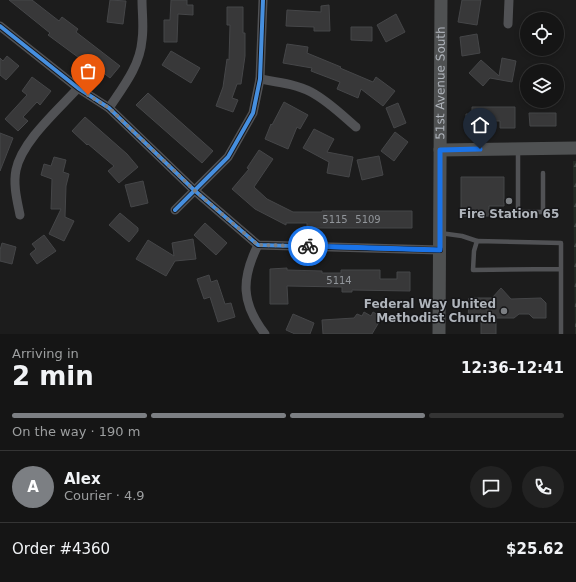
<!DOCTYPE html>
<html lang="en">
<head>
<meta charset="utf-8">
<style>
	body { margin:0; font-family:"DejaVu Sans",sans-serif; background:#222; color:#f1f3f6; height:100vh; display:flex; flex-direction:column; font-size:15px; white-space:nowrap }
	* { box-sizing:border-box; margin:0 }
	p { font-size:13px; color:#9d9fa0 }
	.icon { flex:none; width:22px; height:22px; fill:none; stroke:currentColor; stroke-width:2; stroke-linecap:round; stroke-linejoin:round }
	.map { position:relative; height:334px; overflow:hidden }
	.drawer { display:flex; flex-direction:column; background:#151515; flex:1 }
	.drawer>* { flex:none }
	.tools { position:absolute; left:520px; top:12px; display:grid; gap:8px }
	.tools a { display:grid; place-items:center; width:44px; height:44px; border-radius:50%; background:#151515; box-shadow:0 2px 6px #0003,0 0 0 1px #343434; font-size:20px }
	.pin { position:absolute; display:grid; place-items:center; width:34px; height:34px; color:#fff; margin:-41px -17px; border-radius:50% 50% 50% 0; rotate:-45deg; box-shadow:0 0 4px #0007 }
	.pin .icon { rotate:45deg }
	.courier { position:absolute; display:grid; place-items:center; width:40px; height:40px; margin:-20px; border:3px solid #1a73e8; border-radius:50%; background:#fff; color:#222; box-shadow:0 1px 5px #0007 }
	.headline em { font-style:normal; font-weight:600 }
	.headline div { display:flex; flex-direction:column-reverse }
	.headline { display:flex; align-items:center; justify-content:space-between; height:68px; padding:0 12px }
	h1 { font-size:26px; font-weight:600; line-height:30px }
	.bar { display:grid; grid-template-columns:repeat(4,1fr); gap:6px 4px; align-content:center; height:48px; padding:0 12px }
	.bar i { height:5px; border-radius:3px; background:#343434 }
	.bar .selected { background:#7c7f83 }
	.bar p { grid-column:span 4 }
	.line { display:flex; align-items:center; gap:10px; padding:0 12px; border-top:1px solid #343434 }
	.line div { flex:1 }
	.round { display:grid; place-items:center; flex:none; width:42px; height:42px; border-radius:21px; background:#222 }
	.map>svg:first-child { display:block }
	.forest { fill:url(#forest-firs) }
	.building { fill:#383839; stroke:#454648 }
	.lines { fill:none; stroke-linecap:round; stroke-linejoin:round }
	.lane { stroke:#515255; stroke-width:4.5 }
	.street { stroke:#515255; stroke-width:9 }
	.secondary { stroke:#4f5152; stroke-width:13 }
	.cycleway-casing { stroke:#161618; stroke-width:6 }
	.cycleway { stroke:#468fdf; stroke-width:4 }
	.done { stroke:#7c7f83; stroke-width:4; stroke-dasharray:0 7.2 }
	.route { stroke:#1a73e8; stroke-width:5 }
	.poi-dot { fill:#7c7f83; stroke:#161618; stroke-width:1.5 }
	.labels { text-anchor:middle; stroke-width:3; stroke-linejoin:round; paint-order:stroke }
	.number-label { font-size:10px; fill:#91959a }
	.street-label { font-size:12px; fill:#afb4bb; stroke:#161618 }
	.poi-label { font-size:12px; font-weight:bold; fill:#afb4bb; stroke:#161618 }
</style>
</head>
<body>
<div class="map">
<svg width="576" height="334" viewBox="0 0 576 334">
	<defs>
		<pattern id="forest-firs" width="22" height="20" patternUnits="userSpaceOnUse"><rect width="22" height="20" fill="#242b25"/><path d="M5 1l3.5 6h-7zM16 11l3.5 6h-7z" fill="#414743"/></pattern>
	</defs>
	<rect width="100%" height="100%" fill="#1c1c1c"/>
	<path class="forest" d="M573 161H576V334H575Z"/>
	<g class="building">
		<path d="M9 0H32L59 21 62 17 78 29 76 32 120 66 110 78 88 61 86 63 48 35 50 33Z"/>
		<path d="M110 0 126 1 123 24 107 22Z"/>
		<path d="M171 0H187V5H193V15L178 14 177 42H164V20H170Z"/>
		<path d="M462 0H481L477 25 458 22Z"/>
		<path d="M329 5 330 31H314V27L286 26 287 10 321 12V6Z"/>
		<path d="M227 7H243V33H245V56L241 84H237L232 98 238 100 233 112 216 106 223 87 227 59 229 60 230 25H227Z"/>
		<path d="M396 14 405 32 386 42 377 25Z"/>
		<path d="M351 27H372V41L351 40Z"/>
		<path d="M477 34 480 53 462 56 460 37Z"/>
		<path d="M287 44 308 47 307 53 341 67 340 68 373 82 376 77 395 91 383 106 361 89 358 98 337 89 340 82 311 71 312 68 283 63Z"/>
		<path d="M171 51 200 68 191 83 162 65Z"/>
		<path d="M7 56 19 66 6 80 0 75V58L3 61Z"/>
		<path d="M502 58 516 61 512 82 490 78 483 86 469 73 481 60 499 76Z"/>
		<path d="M32 77 51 91 40 105 37 102 23 117 28 121 18 131 5 119 27 95 22 91Z"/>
		<path d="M148 93 213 151 202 163 136 105Z"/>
		<path d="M284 102 308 115 300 129 297 127 288 149 265 139 271 124 272 125Z"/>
		<path d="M398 103 406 123 394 128 386 108Z"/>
		<path d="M472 107H515V128H500V121H484V129H472V121H466V114H472Z"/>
		<path d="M529 113H556V126H530Z"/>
		<path d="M85 117 127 154 138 167 119 183 108 171 114 166 88 144 87 145 72 131Z"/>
		<path d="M314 129 334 139 327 152 353 157 349 177 327 173 329 162 303 148Z"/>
		<path d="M395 132 408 142 394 161 381 151Z"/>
		<path d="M0 133 13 138 0 171Z"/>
		<path d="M259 150 273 159 254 187 267 199 293 212H322V211H412V228H307V223H286V225L255 209 232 189 249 169 247 168Z"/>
		<path d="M379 156 383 175 362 180 357 160Z"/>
		<path d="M54 157 66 160 63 172 69 174 66 186 65 217 74 221 64 241 49 234 61 209H51L52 179 41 175 44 164 51 166Z"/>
		<path d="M461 177H504V206H489V216H461Z"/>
		<path d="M143 181 148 203 131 207 125 185Z"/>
		<path d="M120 213 138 228V231L129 242 109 225Z"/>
		<path d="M205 223 227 243 216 255 194 235Z"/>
		<path d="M44 235 56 251 37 264 30 254 36 249 32 244Z"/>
		<path d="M193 239 196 259 175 261 166 276 136 259 148 240 174 256 172 243Z"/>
		<path d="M2 243 16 247 12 264 0 261V250Z"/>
		<path d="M287 268V270L322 271V273H341V270H380V279H397V272H410V291L352 290V292H342V287L287 286 288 304H270V269Z"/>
		<path d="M209 275 211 282 217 280 225 304 231 303 235 317 218 322 210 297 204 299 197 279Z"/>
		<path d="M501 288 511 299 541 298 546 303V318H533L529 314H519L514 318H496V334H481V320H468L469 298H492Z"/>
		<path d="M364 312 371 316 373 312 382 317 372 334H323L322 320 354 318 357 314 362 316Z"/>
		<path d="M293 314 314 323 310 334H295L286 330Z"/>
	</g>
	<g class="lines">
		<g class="lane">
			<path d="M518 150V212H543V173"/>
			<path d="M440 233 462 236 477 241"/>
			<path d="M561 269 473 270 474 251 477 241 561 243V334"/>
		</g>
		<g class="street">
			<path d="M508 24 509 0"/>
			<path d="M0 26 78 88 109 108 194 190 258 245 440 250"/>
			<path d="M260 79C277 82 296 84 311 92 328 101 342 115 356 127"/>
			<path d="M109 108C123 87 140 66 142 40 144 27 142 13 142 0"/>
			<path d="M175 210 228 157 253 113 260 79 263 0"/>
			<path d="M20 215C17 200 13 185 16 170 22 141 58 110 78 88"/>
			<path d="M258 245C241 279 241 303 265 334"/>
		</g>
		<g class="secondary">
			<path d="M440 150 576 148"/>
			<path id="s1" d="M439 334 441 0"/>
		</g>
		<g class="cycleway-casing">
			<g id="cycleway">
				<path d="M0 26 78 88 109 108 194 190 258 245 440 250"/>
				<path d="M175 210 228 157 253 113 260 79 263 0"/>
			</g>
		</g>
		<use href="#cycleway" class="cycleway"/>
	</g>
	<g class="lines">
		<path class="done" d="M88 95 109 108 194 190 258 245 308 246"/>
		<path class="route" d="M308 246 440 250V150L480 149"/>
	</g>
	<g class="poi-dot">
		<circle cx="509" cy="201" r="4"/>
		<circle cx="504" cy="311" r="4"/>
	</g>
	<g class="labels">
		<g class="number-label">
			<text x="335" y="223">5115</text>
			<text x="368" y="223">5109</text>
			<text x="339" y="284">5114</text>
		</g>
		<g class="street-label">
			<text dy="4" stroke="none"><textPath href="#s1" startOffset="251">51st Avenue South</textPath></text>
		</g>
		<g class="poi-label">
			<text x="509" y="218">Fire Station 65</text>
			<text x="496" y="308" text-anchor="end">Federal Way United<tspan x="496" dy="14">Methodist Church</tspan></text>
		</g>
	</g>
</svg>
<div class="tools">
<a><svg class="icon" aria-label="locate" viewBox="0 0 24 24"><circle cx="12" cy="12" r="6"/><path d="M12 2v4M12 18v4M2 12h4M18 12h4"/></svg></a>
<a><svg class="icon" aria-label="layers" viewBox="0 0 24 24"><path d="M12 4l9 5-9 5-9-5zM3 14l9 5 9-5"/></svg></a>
</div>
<div class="pin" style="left:88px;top:95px;background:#ea580c"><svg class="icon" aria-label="bag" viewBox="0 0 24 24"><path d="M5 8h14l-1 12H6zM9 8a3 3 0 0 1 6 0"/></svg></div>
<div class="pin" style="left:480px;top:149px;background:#1f2937"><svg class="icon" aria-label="home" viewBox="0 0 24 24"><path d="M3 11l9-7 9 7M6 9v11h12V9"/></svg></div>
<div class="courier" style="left:308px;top:246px"><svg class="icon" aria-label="bike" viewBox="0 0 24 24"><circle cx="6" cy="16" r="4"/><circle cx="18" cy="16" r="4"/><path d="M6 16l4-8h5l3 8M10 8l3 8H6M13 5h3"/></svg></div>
</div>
<section class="drawer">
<div class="headline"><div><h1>2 min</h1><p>Arriving in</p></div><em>12:36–12:41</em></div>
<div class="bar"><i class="selected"></i><i class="selected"></i><i class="selected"></i><i></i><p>On the way · 190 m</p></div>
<div class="line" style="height:72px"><b class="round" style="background:#7c7f83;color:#fff">A</b><div><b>Alex</b><p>Courier · 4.9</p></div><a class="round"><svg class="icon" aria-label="chat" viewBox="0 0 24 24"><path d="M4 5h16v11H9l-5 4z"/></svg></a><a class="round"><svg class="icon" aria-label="phone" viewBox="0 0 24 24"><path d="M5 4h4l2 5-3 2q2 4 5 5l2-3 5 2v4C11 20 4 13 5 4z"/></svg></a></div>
<div class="line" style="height:52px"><div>Order #4360</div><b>$25.62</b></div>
</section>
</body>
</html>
